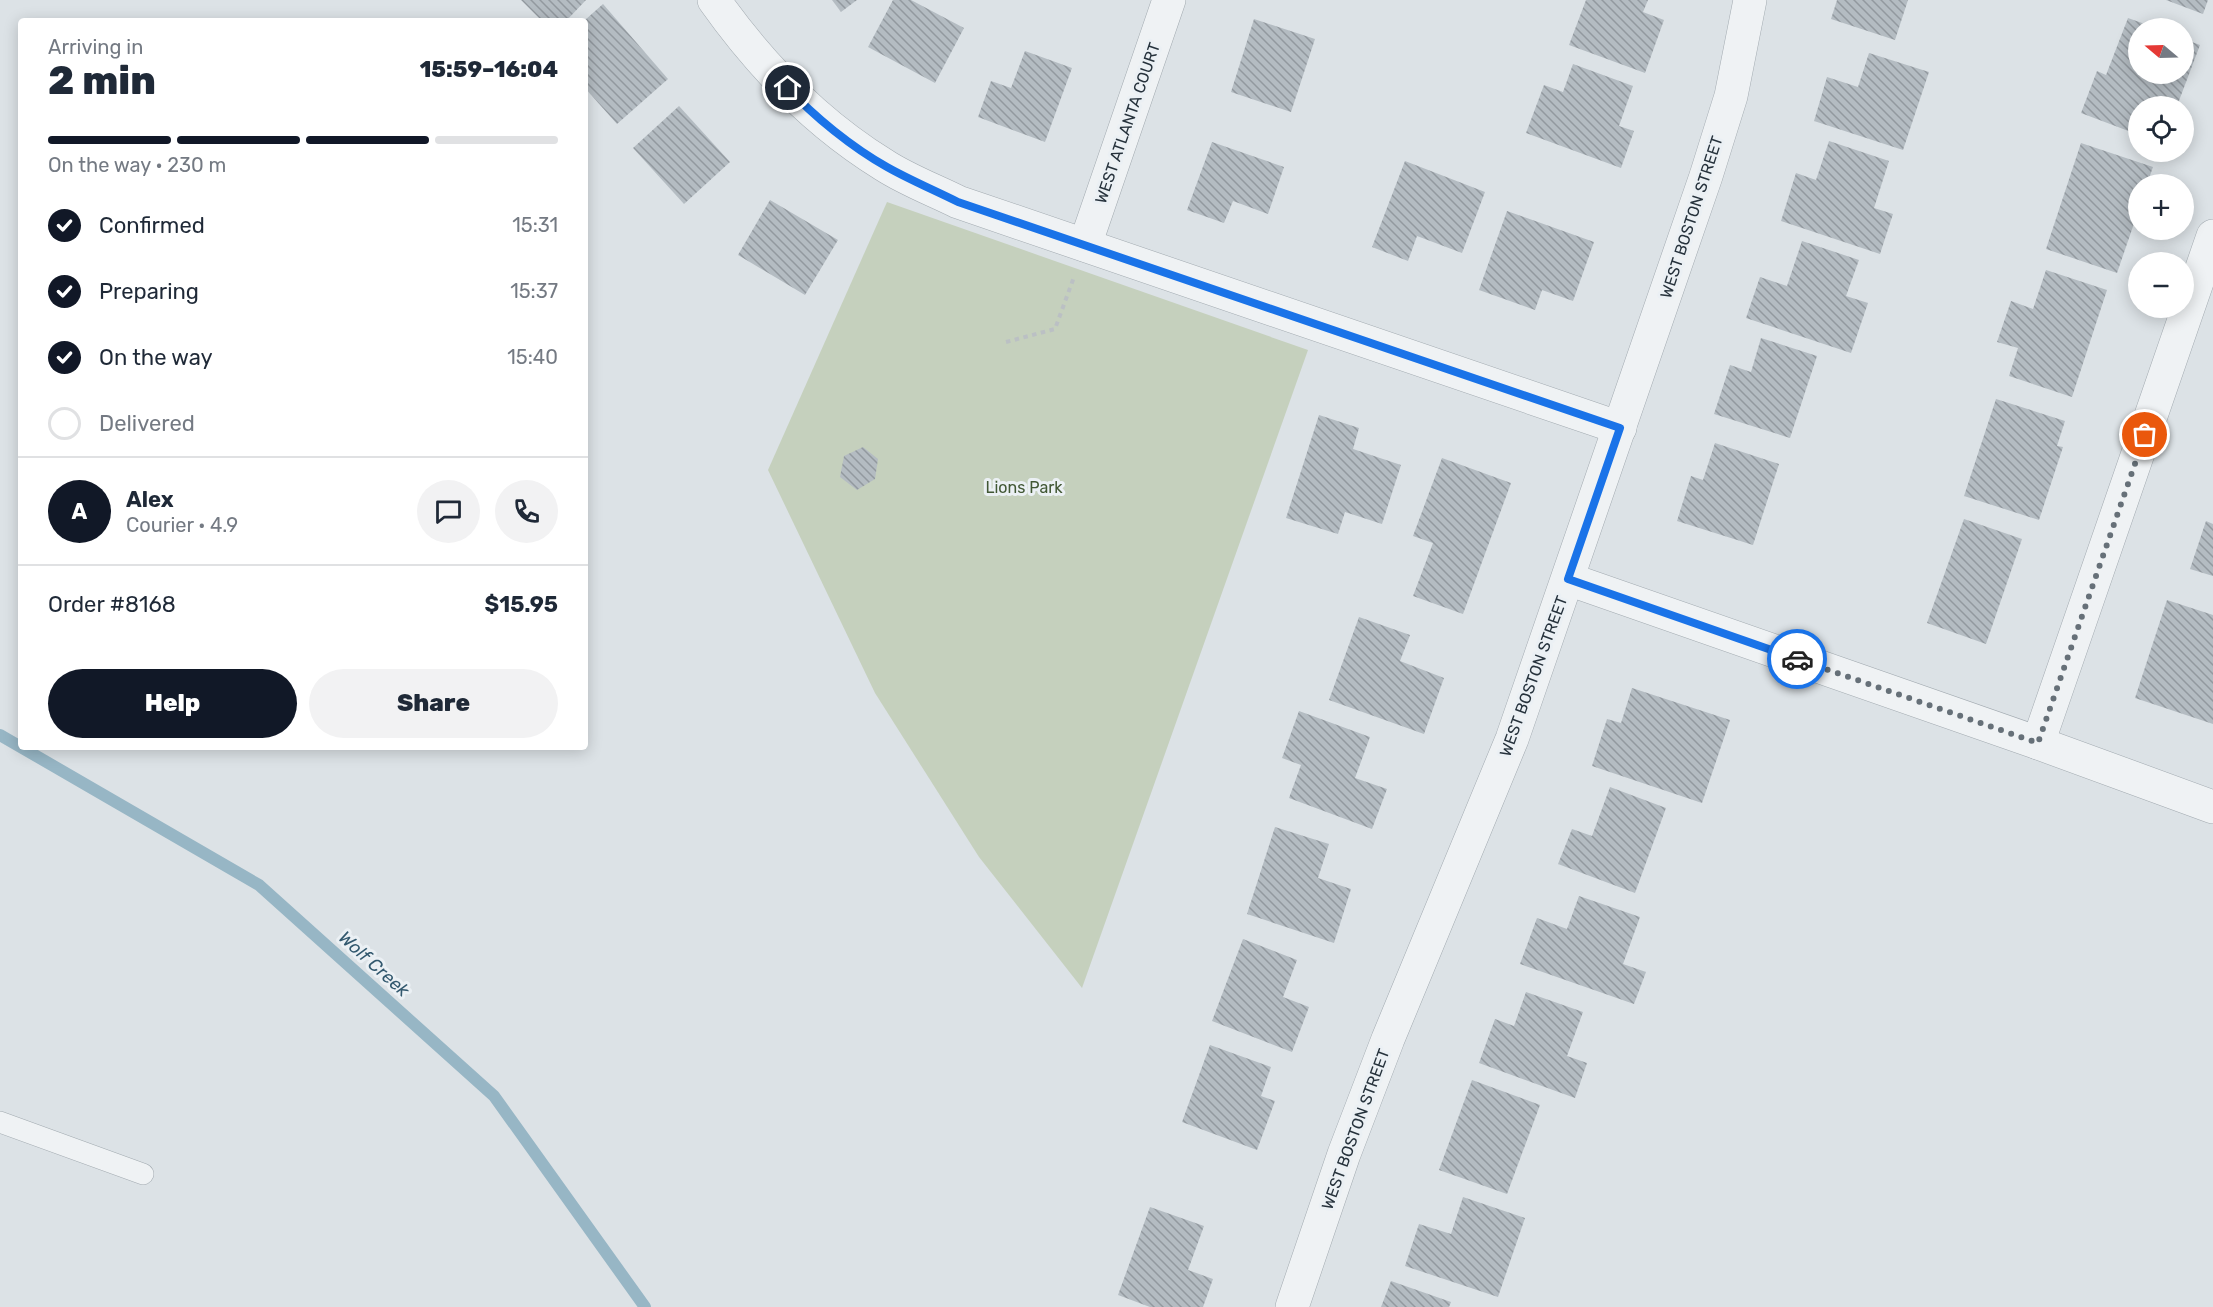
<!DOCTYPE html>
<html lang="en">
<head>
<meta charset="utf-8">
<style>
	body { margin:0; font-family:Rubik,sans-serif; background:#f2f2f3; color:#1f2937; height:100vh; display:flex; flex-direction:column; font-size:22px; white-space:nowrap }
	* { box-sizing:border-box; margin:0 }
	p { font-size:20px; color:#747a83 }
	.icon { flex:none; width:33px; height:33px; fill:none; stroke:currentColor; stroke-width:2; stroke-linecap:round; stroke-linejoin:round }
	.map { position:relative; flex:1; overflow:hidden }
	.sheet { position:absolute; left:18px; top:18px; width:570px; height:732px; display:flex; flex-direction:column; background:#fff; border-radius:6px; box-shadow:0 3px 15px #0003 }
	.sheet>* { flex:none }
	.needle { width:39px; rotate:289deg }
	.controls { position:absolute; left:2128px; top:18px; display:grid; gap:12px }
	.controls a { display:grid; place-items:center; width:66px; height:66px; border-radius:50%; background:#fff; box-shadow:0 3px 15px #0003; font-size:30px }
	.pin { position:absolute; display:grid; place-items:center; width:51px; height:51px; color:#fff; margin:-26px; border:3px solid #fff; border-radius:50%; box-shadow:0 2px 6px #0007 }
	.courier { position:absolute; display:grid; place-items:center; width:60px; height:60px; margin:-30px; border:4px solid #1a73e8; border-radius:50%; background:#fff; color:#222; box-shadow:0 2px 8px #0007 }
	.head em { font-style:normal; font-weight:800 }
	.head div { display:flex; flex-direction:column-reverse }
	.head { display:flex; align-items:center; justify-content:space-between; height:102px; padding:0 30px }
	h1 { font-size:39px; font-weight:800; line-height:45px }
	.bar { display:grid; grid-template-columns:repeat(4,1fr); gap:9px 6px; align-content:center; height:72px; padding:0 30px }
	.bar i { height:8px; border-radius:4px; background:#e0e1e3 }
	.bar .active { background:#111827 }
	.bar p { grid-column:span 4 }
	.line { display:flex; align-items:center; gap:15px; padding:0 30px; border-top:2px solid #e0e1e3 }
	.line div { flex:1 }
	.round { display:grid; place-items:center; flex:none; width:63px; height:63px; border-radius:32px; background:#f2f2f3 }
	ol { padding:0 30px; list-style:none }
	li { display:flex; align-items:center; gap:18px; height:66px }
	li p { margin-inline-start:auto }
	li .icon { padding:6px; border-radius:50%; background:#111827; color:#fff; stroke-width:4 }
	li:last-child { color:#747a83 }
	li i { width:33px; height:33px; border:3px solid #e0e1e3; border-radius:50% }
	.cta { display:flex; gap:12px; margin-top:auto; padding:12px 30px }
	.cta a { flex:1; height:69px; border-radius:36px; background:#111827; color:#fff; font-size:24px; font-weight:800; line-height:69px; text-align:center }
	.cta a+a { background:#f2f2f3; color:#1f2937 }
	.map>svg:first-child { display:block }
	.green { fill:#c5d0bd }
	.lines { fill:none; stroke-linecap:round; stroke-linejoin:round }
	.stream { stroke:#97b6c5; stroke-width:12 }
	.building { fill:url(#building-back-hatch) }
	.lane-casing { stroke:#a2aab0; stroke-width:22 }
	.street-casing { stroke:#a2aab0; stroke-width:34 }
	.path { stroke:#bbc0c4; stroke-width:4; stroke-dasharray:4.5 4.5; stroke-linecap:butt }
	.lane { stroke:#eff2f4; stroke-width:21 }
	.street { stroke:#eff2f4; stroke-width:33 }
	.done { stroke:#667078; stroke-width:6; stroke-dasharray:0 10.8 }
	.route { stroke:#1a73e8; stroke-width:8 }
	.labels { text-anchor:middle; stroke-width:6; stroke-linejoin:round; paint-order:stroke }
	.street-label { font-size:16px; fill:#26323c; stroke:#ebf0f4 }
	.park-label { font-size:16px; fill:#415734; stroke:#ebf0f4 }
	.water-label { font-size:18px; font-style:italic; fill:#32586e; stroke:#ebf0f4 }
</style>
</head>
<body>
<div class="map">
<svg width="2213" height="1307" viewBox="0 0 2213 1307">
	<defs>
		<pattern id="building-back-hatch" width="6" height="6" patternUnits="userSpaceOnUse" patternTransform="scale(1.5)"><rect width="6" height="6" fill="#b4bcc2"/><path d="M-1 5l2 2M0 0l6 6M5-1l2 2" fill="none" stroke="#92999f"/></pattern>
	</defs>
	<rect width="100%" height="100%" fill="#dce2e6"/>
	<path class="green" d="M887 202 1308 350 1082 988 979 857 875 693 768 470Z"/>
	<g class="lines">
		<path class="stream" d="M0 735 259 885 494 1096 645 1307"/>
	</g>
	<g class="building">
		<path d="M521 0H586L566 21H542Z"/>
		<path d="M832 0H857L841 12Z"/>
		<path d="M893 0H911L964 28 935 83 868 47Z"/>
		<path d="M1586 0H1648L1643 12 1664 20 1645 73 1569 45Z"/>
		<path d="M1837 0H1908L1895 40 1831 19Z"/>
		<path d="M2166 0H2208L2203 14Z"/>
		<path d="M603 4 668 79 617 124 585 88V20Z"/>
		<path d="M2128 18 2156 28H2139V74H2184V39L2200 45 2177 106H2139V135L2081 113 2097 71 2106 75Z"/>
		<path d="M1254 19 1315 39 1291 112 1231 92Z"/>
		<path d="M1025 51 1072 68 1045 142 978 117 991 81 1011 88Z"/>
		<path d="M1869 53 1929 72 1903 150 1814 121 1827 77 1858 87Z"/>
		<path d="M1573 64 1633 86 1619 126 1634 131 1621 168 1526 133 1544 85 1563 92Z"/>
		<path d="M679 106 730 162 684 204 633 148Z"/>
		<path d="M1829 141 1889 161 1874 208 1893 214 1880 254 1781 221 1796 173 1816 180Z"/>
		<path d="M1212 142 1284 167 1268 214 1233 201 1224 223 1187 210Z"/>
		<path d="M2081 143 2153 167 2147 184H2139V209L2117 273 2046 249Z"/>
		<path d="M1405 161 1485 192 1462 253 1417 236 1408 261 1372 247Z"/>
		<path d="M770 200 838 240 805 295 738 255Z"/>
		<path d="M1507 211 1594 242 1573 301 1542 290 1535 310 1479 290Z"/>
		<path d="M1802 241 1859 260 1846 296 1868 303 1851 353 1746 318 1760 277 1787 286Z"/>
		<path d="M2046 270 2107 290 2072 397 2009 376 2018 348 1997 342 2011 301 2033 309Z"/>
		<path d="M1761 338 1817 356 1790 438 1714 414 1730 365 1751 372Z"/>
		<path d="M1996 399 2065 421 2057 446 2063 447 2039 520 1964 496Z"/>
		<path d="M1319 415 1359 428 1353 449 1401 465 1382 524 1345 512 1338 534 1286 518Z"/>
		<path d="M1715 443 1779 464 1753 545 1677 521 1691 476 1703 480Z"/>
		<path d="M863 447 878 459 875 479 857 490 840 477 844 456Z"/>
		<path d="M1442 458 1511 483 1463 614 1413 596 1433 543 1413 536Z"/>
		<path d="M1964 519 2022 539 1986 644 1927 623Z"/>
		<path d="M2206 521 2213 524V576L2190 569Z"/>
		<path d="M2167 600 2213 615V724L2135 698Z"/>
		<path d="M1359 617 1410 635 1400 661 1444 678 1424 734 1329 700Z"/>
		<path d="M1632 688 1730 720 1702 803 1592 766 1607 719 1621 723Z"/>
		<path d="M1299 711 1370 737 1355 778 1387 789 1372 829 1289 798 1301 765 1282 758Z"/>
		<path d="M1610 787 1666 808 1635 893 1558 864 1572 829 1592 836Z"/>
		<path d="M1275 827 1329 844 1318 878 1351 889 1334 943 1247 914Z"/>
		<path d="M1579 896 1640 917 1623 964 1646 972 1634 1004 1520 964 1537 918 1567 929Z"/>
		<path d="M1243 939 1297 960 1283 997 1309 1007 1292 1052 1212 1021Z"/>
		<path d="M1526 992 1583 1012 1567 1056 1587 1063 1575 1098 1479 1063 1495 1019 1514 1026Z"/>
		<path d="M1210 1045 1271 1067 1261 1096 1275 1101 1257 1150 1182 1122Z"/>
		<path d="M1472 1080 1540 1105 1507 1194 1439 1170Z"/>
		<path d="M1463 1197 1525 1218 1498 1297 1405 1266 1419 1224 1451 1234Z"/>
		<path d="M1150 1207 1204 1226 1188 1270 1213 1279 1203 1307H1150L1118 1295Z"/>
		<path d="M1391 1281 1451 1302 1449 1307H1381Z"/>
	</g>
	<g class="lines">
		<g class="lane-casing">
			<path id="lane" d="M0 1122 143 1174"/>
		</g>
		<g class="street-casing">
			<g id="street">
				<path d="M714 0C760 65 816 123 884 165 907 180 934 190 958 202L1620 428"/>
				<path d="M1085 245 1169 0"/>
				<path d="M1568 579 2038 743 2213 807"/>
				<path d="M2038 743 2213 236"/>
				<path d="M1292 1307 1344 1154 1388 1039 1512 739 1706 176 1731 96 1750 0"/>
			</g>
		</g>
		<path class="path" d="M1006 342 1055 329 1074 277"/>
		<use href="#lane" class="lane"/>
		<use href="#street" class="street"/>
	</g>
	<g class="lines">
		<path class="done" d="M1797 659 2038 743 2145 435"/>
		<path class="route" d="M788 88C813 116 853 148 887 167 910 180 934 190 958 202L1620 428 1568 579 1797 659"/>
	</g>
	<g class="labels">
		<g class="street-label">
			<text transform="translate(1127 123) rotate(-71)" y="6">WEST ATLANTA COURT</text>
			<text transform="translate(1691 217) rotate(-72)" y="6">WEST BOSTON STREET</text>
			<text transform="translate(1533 676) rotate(-70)" y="6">WEST BOSTON STREET</text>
			<text transform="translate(1355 1129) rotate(-70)" y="6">WEST BOSTON STREET</text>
		</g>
		<g class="park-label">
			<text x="1024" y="493">Lions Park</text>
		</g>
		<g class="water-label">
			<text transform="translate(374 964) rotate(42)" y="6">Wolf Creek</text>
		</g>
	</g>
</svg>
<div class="controls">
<a><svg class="needle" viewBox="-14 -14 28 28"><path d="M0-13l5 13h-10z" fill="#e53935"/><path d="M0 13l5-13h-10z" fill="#747a83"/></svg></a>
<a><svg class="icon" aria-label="locate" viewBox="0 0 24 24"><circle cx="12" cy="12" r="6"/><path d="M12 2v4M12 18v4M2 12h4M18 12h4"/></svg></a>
<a>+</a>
<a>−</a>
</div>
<div class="pin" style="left:2145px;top:435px;background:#ea580c"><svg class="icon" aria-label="bag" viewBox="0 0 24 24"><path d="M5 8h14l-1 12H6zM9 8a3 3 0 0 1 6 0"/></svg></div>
<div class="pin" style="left:788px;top:88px;background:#1f2937"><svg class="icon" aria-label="home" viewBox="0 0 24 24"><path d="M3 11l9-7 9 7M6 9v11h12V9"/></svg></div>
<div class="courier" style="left:1797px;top:659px"><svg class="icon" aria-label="car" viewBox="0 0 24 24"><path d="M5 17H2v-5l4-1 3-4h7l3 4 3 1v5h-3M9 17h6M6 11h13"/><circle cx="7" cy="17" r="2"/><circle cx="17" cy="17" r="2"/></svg></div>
<section class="sheet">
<div class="head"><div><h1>2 min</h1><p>Arriving in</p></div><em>15:59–16:04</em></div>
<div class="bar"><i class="active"></i><i class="active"></i><i class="active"></i><i></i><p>On the way · 230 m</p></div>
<ol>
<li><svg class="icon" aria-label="check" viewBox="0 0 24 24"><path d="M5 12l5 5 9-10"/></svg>Confirmed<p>15:31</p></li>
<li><svg class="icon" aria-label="check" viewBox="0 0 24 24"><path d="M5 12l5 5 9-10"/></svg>Preparing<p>15:37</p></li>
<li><svg class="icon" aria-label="check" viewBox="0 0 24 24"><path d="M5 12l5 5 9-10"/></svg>On the way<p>15:40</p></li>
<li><i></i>Delivered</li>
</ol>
<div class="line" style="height:108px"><b class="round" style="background:#111827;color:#fff">A</b><div><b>Alex</b><p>Courier · 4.9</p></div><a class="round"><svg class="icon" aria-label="chat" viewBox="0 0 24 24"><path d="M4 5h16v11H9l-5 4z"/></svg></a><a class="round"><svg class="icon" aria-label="phone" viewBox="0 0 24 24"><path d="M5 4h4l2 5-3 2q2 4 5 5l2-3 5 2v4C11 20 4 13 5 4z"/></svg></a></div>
<div class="line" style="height:78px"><div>Order #8168</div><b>$15.95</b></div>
<div class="cta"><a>Help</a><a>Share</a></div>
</section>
</div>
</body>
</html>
